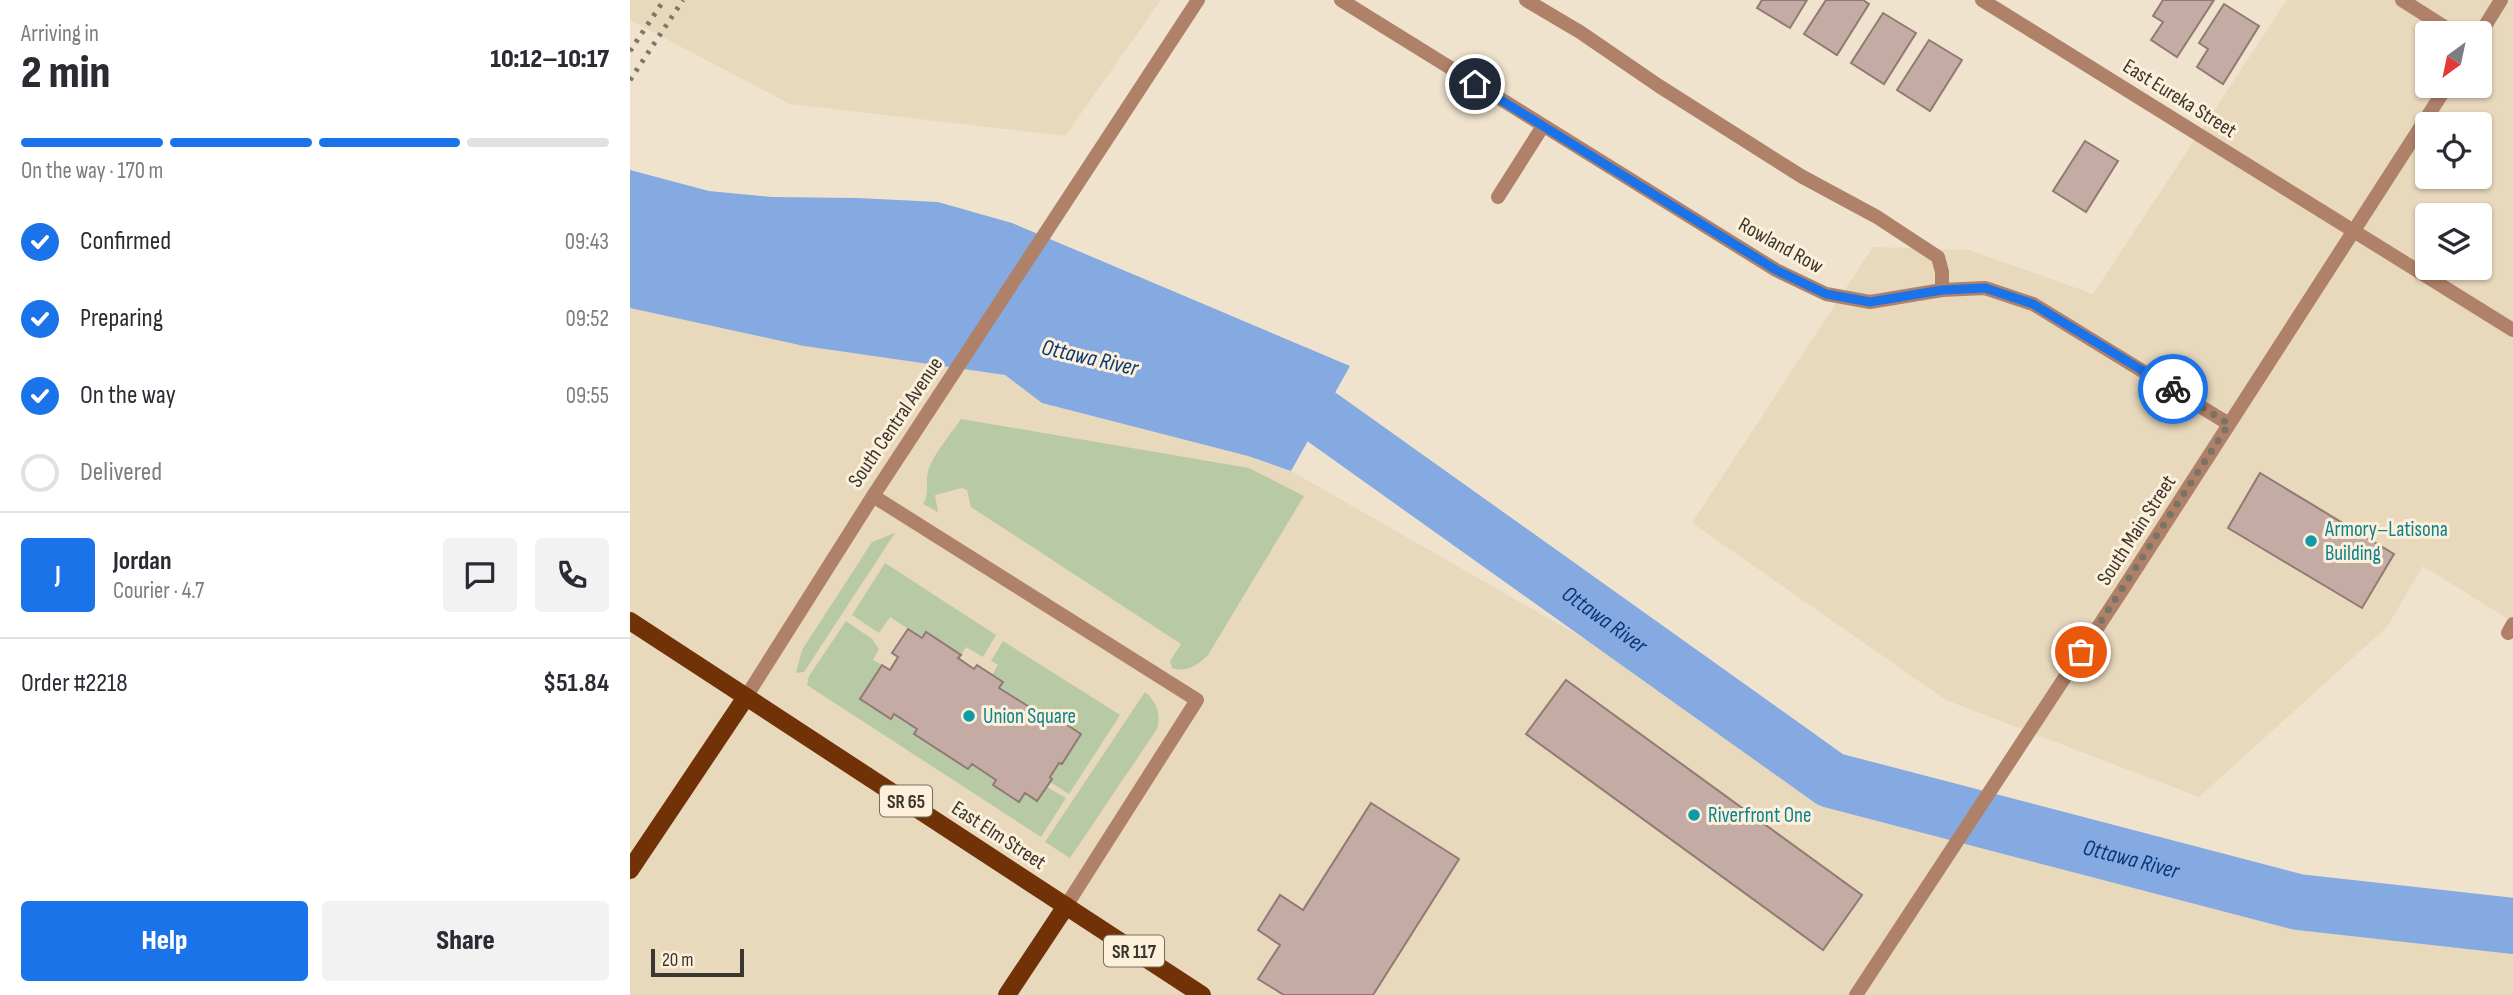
<!DOCTYPE html>
<html lang="en">
<head>
<meta charset="utf-8">
<style>
	body { margin:0; font-family:"Sofia Sans Condensed",sans-serif; background:#f2f2f3; color:#2b2b33; height:100vh; display:flex; flex-direction:column; font-size:26px; white-space:nowrap }
	* { box-sizing:border-box; margin:0 }
	p { font-size:23px; color:#7c7c81 }
	.icon { flex:none; width:38px; height:38px; fill:none; stroke:currentColor; stroke-width:2; stroke-linecap:round; stroke-linejoin:round }
	.map { position:relative; flex:1; overflow:hidden }
	.drawer { display:flex; flex-direction:column; background:#fff; width:630px }
	.drawer>* { flex:none }
	.needle { width:46px; rotate:213deg }
	.controls { position:absolute; left:1785px; top:21px; display:grid; gap:14px }
	.controls a { display:grid; place-items:center; width:77px; height:77px; border-radius:7px; background:#fff; box-shadow:0 2px 5px #0004; font-size:35px }
	.scale { position:absolute; left:21px; bottom:18px; width:93px; box-sizing:border-box; padding-left:7px; border:4px solid #3b362e; border-top:0; font-size:19px; line-height:24px; white-space:nowrap; color:#3b362e; -webkit-text-stroke:5px #fcf0db; paint-order:stroke }
	.pin { position:absolute; display:grid; place-items:center; width:60px; height:60px; color:#fff; margin:-30px; border:4px solid #fff; border-radius:50%; box-shadow:0 2px 7px #0007 }
	.courier { position:absolute; display:grid; place-items:center; width:70px; height:70px; margin:-35px; border:5px solid #1a73e8; border-radius:50%; background:#fff; color:#222; box-shadow:0 2px 9px #0007 }
	.headline em { font-style:normal; font-weight:800 }
	.headline div { display:flex; flex-direction:column-reverse }
	.headline { display:flex; align-items:center; justify-content:space-between; height:119px; padding:0 21px }
	h1 { font-size:46px; font-weight:800; line-height:52px }
	.bar { display:grid; grid-template-columns:repeat(4,1fr); gap:10px 7px; align-content:center; height:84px; padding:0 21px }
	.bar i { height:9px; border-radius:5px; background:#e1e1e2 }
	.bar .selected { background:#1a73e8 }
	.bar p { grid-column:span 4 }
	.line { display:flex; align-items:center; gap:18px; padding:0 21px; border-top:2px solid #e1e1e2 }
	.line div { flex:1 }
	.round { display:grid; place-items:center; flex:none; width:74px; height:74px; border-radius:7px; background:#f2f2f3 }
	ol { padding:0 21px; list-style:none }
	li { display:flex; align-items:center; gap:21px; height:77px }
	li p { margin-inline-start:auto }
	li .icon { padding:7px; border-radius:50%; background:#1a73e8; color:#fff; stroke-width:4 }
	li:last-child { color:#7c7c81 }
	li i { width:38px; height:38px; border:4px solid #e1e1e2; border-radius:50% }
	.cta { display:flex; gap:14px; margin-top:auto; padding:14px 21px }
	.cta a { flex:1; height:80px; border-radius:7px; background:#1a73e8; color:#fff; font-size:28px; font-weight:800; line-height:80px; text-align:center }
	.cta a+a { background:#f2f2f3; color:#2b2b33 }
	main { display:flex; flex:1; min-height:0 }
	.map>svg:first-child { display:block }
	.built { fill:#e8d8bc; fill-rule:evenodd }
	.green { fill:#b7caa5 }
	.water { fill:#85aae1 }
	.lines { fill:none; stroke-linecap:round; stroke-linejoin:round }
	.river { stroke:#85aae1; stroke-width:56 }
	.building { fill:#c4aba4; stroke:#917a73; stroke-width:2 }
	.service { stroke:#b08169; stroke-width:14 }
	.minor { stroke:#b08169; stroke-width:14 }
	.tertiary { stroke:#b08169; stroke-width:14 }
	.primary { stroke:#713208; stroke-width:18 }
	.rail { stroke:#7d7669; stroke-width:5; stroke-dasharray:3.5 7; stroke-linecap:butt }
	.done { stroke:#7a7366; stroke-width:7; stroke-dasharray:0 12.6 }
	.route { stroke:#1a73e8; stroke-width:9 }
	.culture-dot { fill:#0f9aa8; stroke:#fcf0db; stroke-width:2.5 }
	.labels { text-anchor:middle; stroke-width:6; stroke-linejoin:round; paint-order:stroke }
	.shield { fill:#fcf0db; stroke:#756e62; stroke-width:2 }
	.shield-label { font-size:19px; font-weight:bold; fill:#3b362e }
	.street-label { font-size:21px; fill:#3b362e; stroke:#fcf0db }
	.culture-label { font-size:21px; fill:#0d838f; stroke:#fcf0db; text-anchor:start }
	.water-label { font-size:23px; font-style:italic; fill:#093878; stroke:#fcf0db }
</style>
</head>
<body>
<main>
<section class="drawer">
<div class="headline"><div><h1>2 min</h1><p>Arriving in</p></div><em>10:12–10:17</em></div>
<div class="bar"><i class="selected"></i><i class="selected"></i><i class="selected"></i><i></i><p>On the way · 170 m</p></div>
<ol>
<li><svg class="icon" aria-label="check" viewBox="0 0 24 24"><path d="M5 12l5 5 9-10"/></svg>Confirmed<p>09:43</p></li>
<li><svg class="icon" aria-label="check" viewBox="0 0 24 24"><path d="M5 12l5 5 9-10"/></svg>Preparing<p>09:52</p></li>
<li><svg class="icon" aria-label="check" viewBox="0 0 24 24"><path d="M5 12l5 5 9-10"/></svg>On the way<p>09:55</p></li>
<li><i></i>Delivered</li>
</ol>
<div class="line" style="height:126px"><b class="round" style="background:#1a73e8;color:#fff">J</b><div><b>Jordan</b><p>Courier · 4.7</p></div><a class="round"><svg class="icon" aria-label="chat" viewBox="0 0 24 24"><path d="M4 5h16v11H9l-5 4z"/></svg></a><a class="round"><svg class="icon" aria-label="phone" viewBox="0 0 24 24"><path d="M5 4h4l2 5-3 2q2 4 5 5l2-3 5 2v4C11 20 4 13 5 4z"/></svg></a></div>
<div class="line" style="height:91px"><div>Order #2218</div><b>$51.84</b></div>
<div class="cta"><a>Help</a><a>Share</a></div>
</section>
<div class="map">
<svg width="1883" height="995" viewBox="0 0 1883 995">
	<rect width="100%" height="100%" fill="#efe3ce"/>
	<g class="built">
		<path d="M0 0H531L435 136 160 104 0 20Z"/>
		<path d="M1657 0H1883V622L1793 566 1757 627 1569 797 1316 700 1062 523 1243 247 1339 250 1463 294ZM1797 33H1850V86H1797ZM1797 124H1850V177H1797ZM1797 215H1850V268H1797Z"/>
		<path d="M0 308 174 346 375 375 412 403 618 456 661 471 1201 780 1668 902 1883 926V995H0Z"/>
	</g>
	<g class="green">
		<path d="M331 419 619 468 674 496 578 655C568 665 557 673 542 668L540 661 551 644 341 507 337 490 332 488 305 495 308 512 293 504C300 493 295 484 298 472 302 455 322 433 331 419Z"/>
		<path d="M265 533 174 672 166 673 172 650 242 542Z"/>
		<path d="M255 563 366 635 353 657 336 647 331 655 297 632 292 638 260 617 249 633 222 615Z"/>
		<path d="M216 621 242 639 249 649 243 660 252 665 231 699 264 714 287 729 284 734 338 769 342 764 366 780 389 801 395 793 407 801 417 787 436 798 411 837 177 685 179 676Z"/>
		<path d="M373 641 490 715 439 794 420 782 422 779 420 777 429 763 432 764 451 734 425 717 422 721 369 688 372 682 362 675 368 665 361 661Z"/>
		<path d="M515 692C527 702 531 714 527 729L440 858 415 842Z"/>
	</g>
	<path class="water" d="M0 170 79 191 142 197 228 198 308 202 382 223 720 366 661 471 618 456 412 403 375 375 174 346 0 308Z"/>
	<g class="lines">
		<path class="river" id="s1" d="M619 394 679 408 1201 780 1668 902 1883 926"/>
	</g>
	<g class="building">
		<path d="M1132 0H1177L1160 28 1127 8Z"/>
		<path d="M1196 0H1233L1239 4 1207 55 1174 34Z"/>
		<path d="M1533 0H1584L1547 57 1521 40 1533 22 1523 16Z"/>
		<path d="M1594 4 1629 26 1593 84 1567 67 1578 49 1569 43Z"/>
		<path d="M1253 13 1286 33 1254 84 1221 63Z"/>
		<path d="M1299 40 1332 60 1300 111 1267 90Z"/>
		<path d="M1455 141 1488 161 1456 212 1423 191Z"/>
		<path d="M1630 473 1764 554 1732 608 1598 528Z"/>
		<path d="M278 629 292 638 296 632 331 655 328 658 344 669 347 665 373 682 369 688 422 721 425 717 451 734 432 764 429 763 420 777 422 779 407 801 395 793 389 802 363 785 366 780 342 764 338 769 284 734 287 729 264 714 261 719 230 699 252 665 260 670 268 657 262 653Z"/>
		<path d="M936 680 1232 895 1193 950 896 734Z"/>
		<path d="M741 803 829 859 743 995H654L628 979 650 945 628 930 650 895 673 910Z"/>
	</g>
	<g class="lines">
		<g class="service">
			<path d="M896 0 950 32 1029 86 1171 176 1247 217 1308 257 1312 272V290"/>
			<path d="M1772 0 1824 33"/>
			<path d="M243 496 567 700 436 906"/>
			<path d="M1878 633 1883 624"/>
		</g>
		<g class="minor">
			<path d="M711 0 1146 270 1196 294 1240 302 1312 290 1355 288 1403 304 1599 424"/>
			<path d="M1352 0 1883 330"/>
			<path d="M1850 34 1871 0"/>
			<path d="M868 197 913 126"/>
			<path d="M1226 995 1493 589 1817 86"/>
		</g>
		<path class="tertiary" d="M116 697 243 496 568 0"/>
		<g class="primary">
			<path d="M0 621 572 995"/>
			<path d="M0 870 116 697"/>
			<path d="M377 995 436 906"/>
		</g>
		<g class="rail">
			<path d="M0 51 34 0"/>
			<path d="M0 80 53 0"/>
		</g>
	</g>
	<g class="lines">
		<path class="done" d="M1451 652 1599 424 1543 389"/>
		<path class="route" d="M845 84 1146 270 1196 294 1240 302 1312 290 1355 288 1403 304 1543 389"/>
	</g>
	<g class="culture-dot">
		<circle cx="1681" cy="541" r="7"/>
		<circle cx="339" cy="716" r="7"/>
		<circle cx="1064" cy="815" r="7"/>
	</g>
	<g class="labels">
		<g class="shield">
			<rect x="250" y="785.5" width="52" height="31" rx="5"/>
			<rect x="474" y="935.5" width="60" height="31" rx="5"/>
		</g>
		<g class="shield-label">
			<text x="276" y="808">SR 65</text>
			<text x="504" y="958">SR 117</text>
		</g>
		<g class="street-label">
			<text transform="translate(1550 98) rotate(32)" y="7">East Eureka Street</text>
			<text transform="translate(1151 245) rotate(29)" y="7">Rowland Row</text>
			<text transform="translate(265 422) rotate(-56)" y="7">South Central Avenue</text>
			<text transform="translate(1506 530) rotate(-57)" y="7">South Main Street</text>
			<text transform="translate(369 835) rotate(33)" y="7">East Elm Street</text>
		</g>
		<g class="culture-label">
			<text x="1695" y="536">Armory–Latisona<tspan x="1695" dy="24">Building</tspan></text>
			<text x="353" y="723">Union Square</text>
			<text x="1078" y="822">Riverfront One</text>
		</g>
		<g class="water-label">
			<text transform="translate(460 357) rotate(13)" y="8">Ottawa River</text>
			<text dy="8" stroke="none"><textPath href="#s1" startOffset="425">Ottawa River</textPath></text>
			<text dy="8" stroke="none"><textPath href="#s1" startOffset="1013">Ottawa River</textPath></text>
		</g>
	</g>
</svg>
<div class="controls">
<a><svg class="needle" viewBox="-14 -14 28 28"><path d="M0-13l5 13h-10z" fill="#e53935"/><path d="M0 13l5-13h-10z" fill="#7c7c81"/></svg></a>
<a><svg class="icon" aria-label="locate" viewBox="0 0 24 24"><circle cx="12" cy="12" r="6"/><path d="M12 2v4M12 18v4M2 12h4M18 12h4"/></svg></a>
<a><svg class="icon" aria-label="layers" viewBox="0 0 24 24"><path d="M12 4l9 5-9 5-9-5zM3 14l9 5 9-5"/></svg></a>
</div>
<div class="scale">20 m</div>
<div class="pin" style="left:1451px;top:652px;background:#ea580c"><svg class="icon" aria-label="bag" viewBox="0 0 24 24"><path d="M5 8h14l-1 12H6zM9 8a3 3 0 0 1 6 0"/></svg></div>
<div class="pin" style="left:845px;top:84px;background:#1f2937"><svg class="icon" aria-label="home" viewBox="0 0 24 24"><path d="M3 11l9-7 9 7M6 9v11h12V9"/></svg></div>
<div class="courier" style="left:1543px;top:389px"><svg class="icon" aria-label="bike" viewBox="0 0 24 24"><circle cx="6" cy="16" r="4"/><circle cx="18" cy="16" r="4"/><path d="M6 16l4-8h5l3 8M10 8l3 8H6M13 5h3"/></svg></div>
</div>
</main>
</body>
</html>
